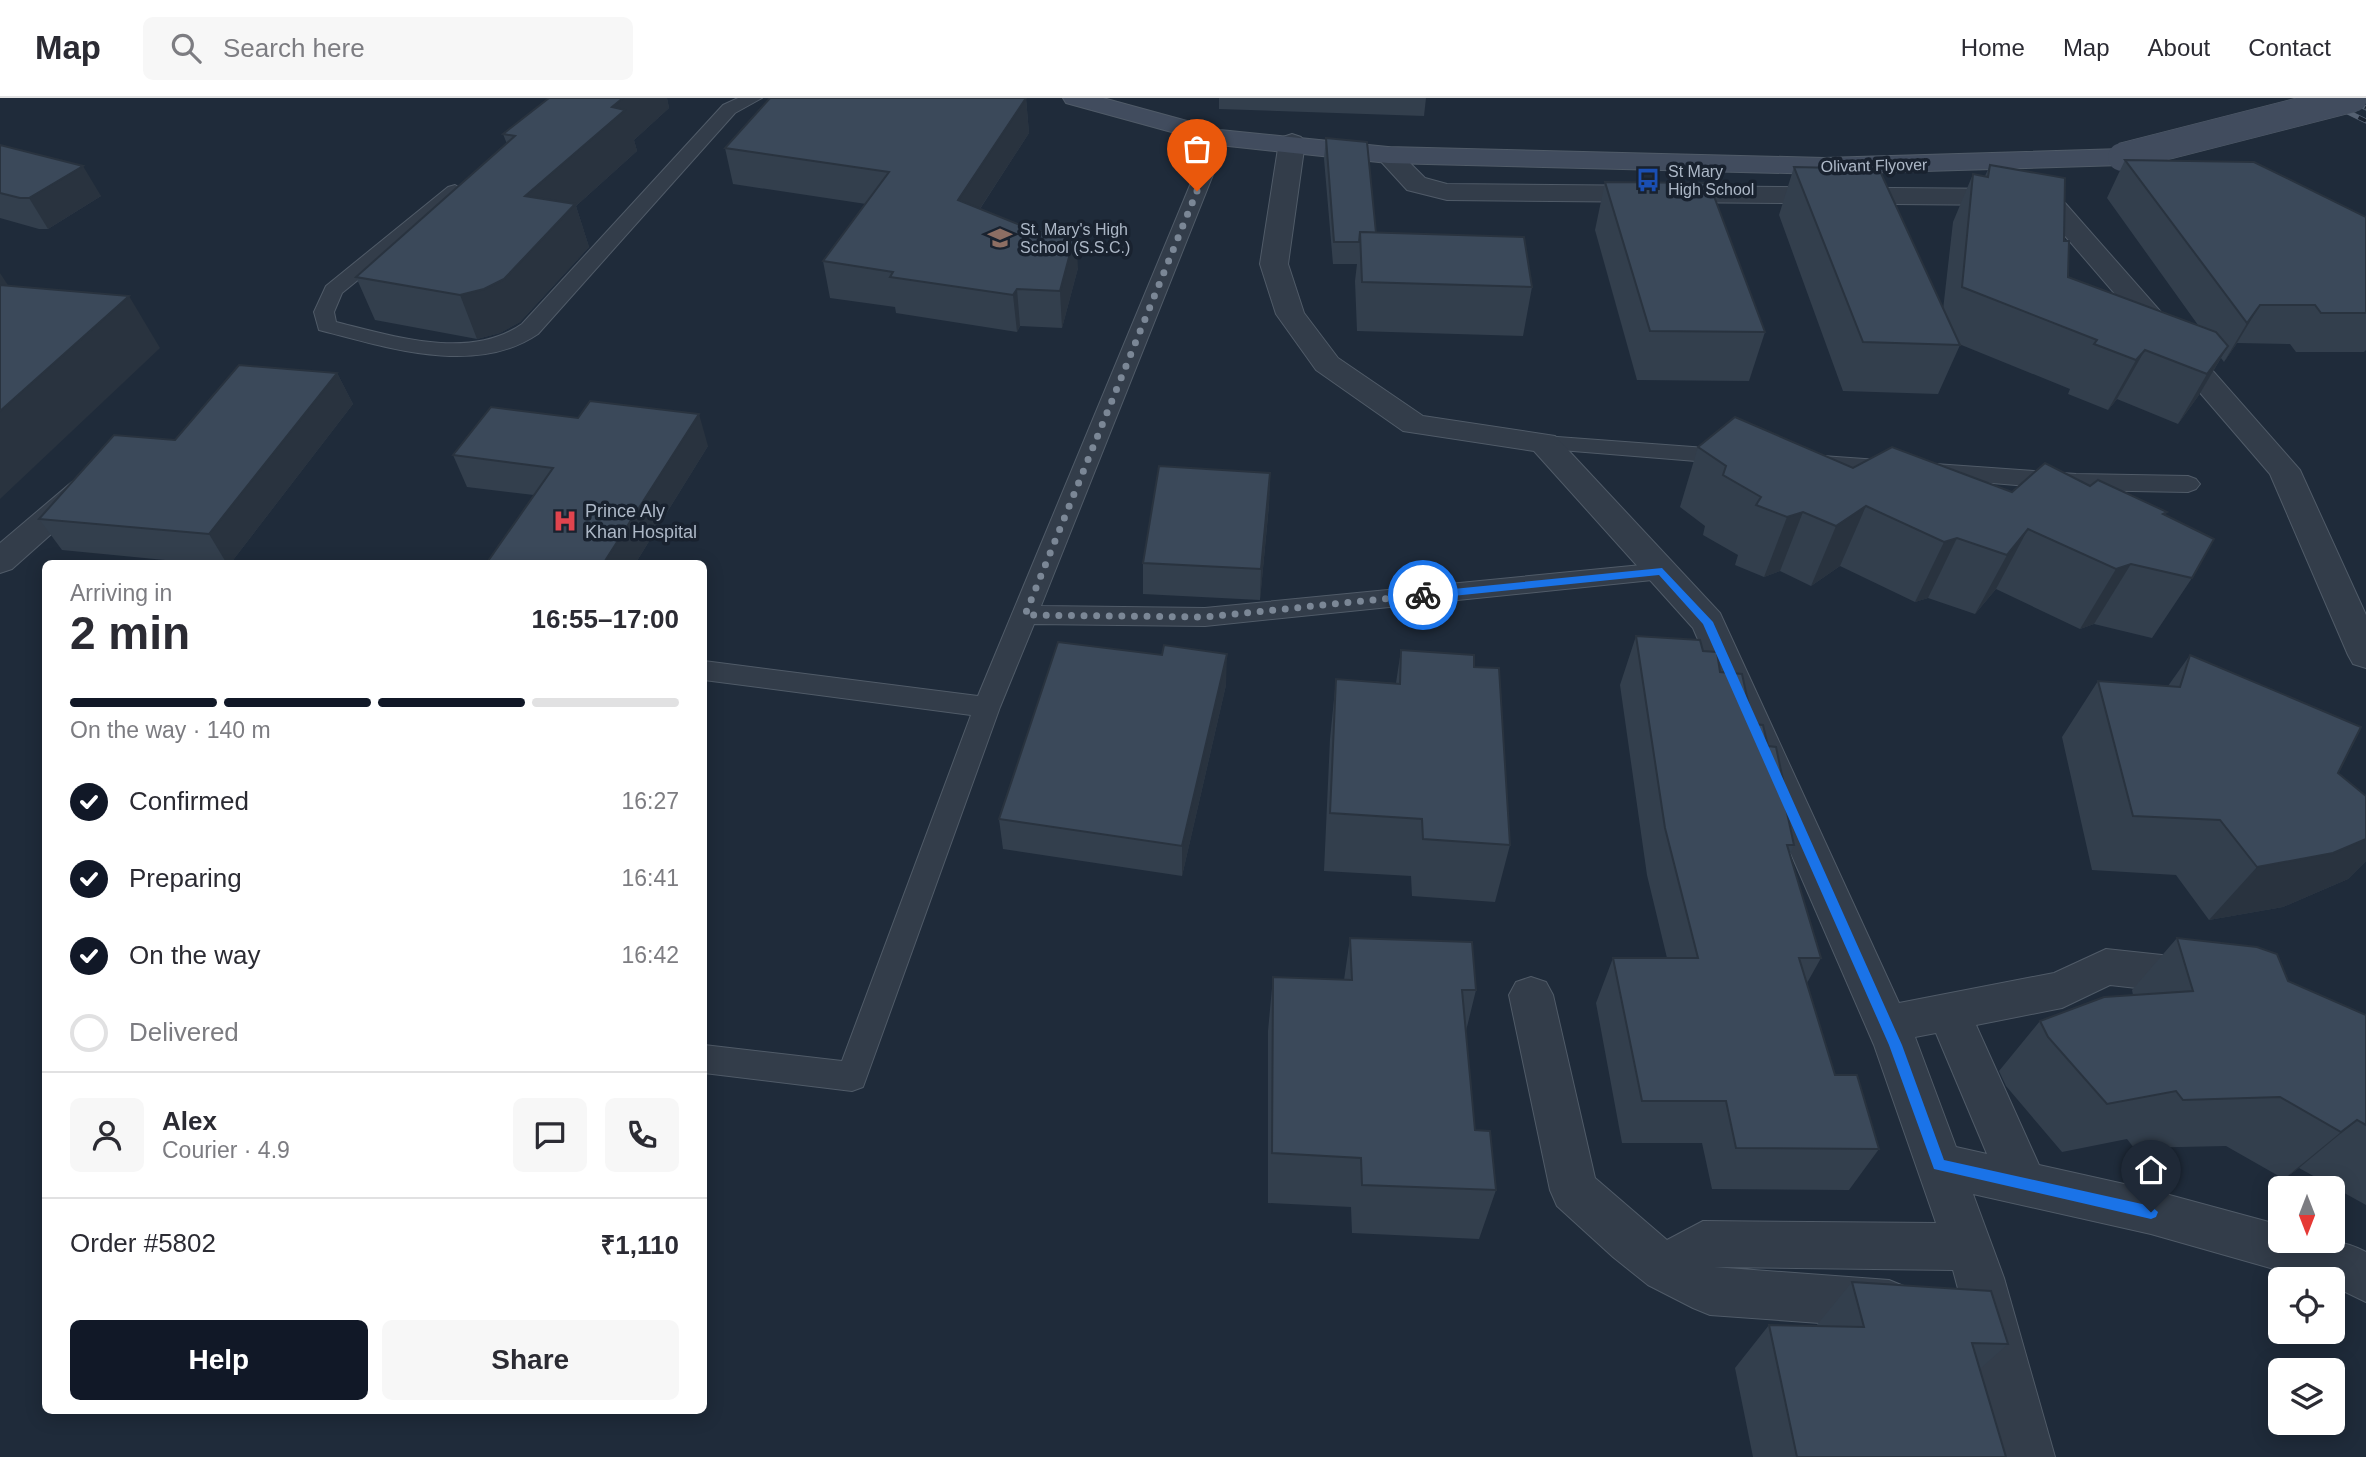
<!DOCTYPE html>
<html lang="en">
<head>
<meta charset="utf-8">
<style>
	body { margin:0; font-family:Arial,sans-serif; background:#f7f7f7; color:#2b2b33; height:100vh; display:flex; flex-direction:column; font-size:26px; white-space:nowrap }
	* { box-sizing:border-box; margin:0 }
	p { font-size:23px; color:#7c7c81 }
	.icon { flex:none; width:38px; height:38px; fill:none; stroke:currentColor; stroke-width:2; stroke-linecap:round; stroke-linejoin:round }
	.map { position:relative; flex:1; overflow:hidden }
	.sheet { position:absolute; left:42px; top:462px; width:665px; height:854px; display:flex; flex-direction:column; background:#fff; border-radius:10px; box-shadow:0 4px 18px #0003 }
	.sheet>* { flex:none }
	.needle { width:46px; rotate:180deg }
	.controls { position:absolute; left:2268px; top:1078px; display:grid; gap:14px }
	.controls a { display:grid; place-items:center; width:77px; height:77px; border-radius:10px; background:#fff; box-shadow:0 4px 18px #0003; font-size:35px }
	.pin { position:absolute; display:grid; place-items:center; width:60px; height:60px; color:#fff; margin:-72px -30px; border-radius:50% 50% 50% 0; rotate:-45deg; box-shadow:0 0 7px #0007 }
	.pin .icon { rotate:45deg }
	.courier { position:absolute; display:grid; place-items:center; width:70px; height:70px; margin:-35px; border:5px solid #1a73e8; border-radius:50%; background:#fff; color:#222; box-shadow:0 2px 9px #0007 }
	.headline em { font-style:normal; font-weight:700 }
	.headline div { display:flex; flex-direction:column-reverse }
	.headline { display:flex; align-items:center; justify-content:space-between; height:119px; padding:0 28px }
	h1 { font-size:46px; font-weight:700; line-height:52px }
	.bar { display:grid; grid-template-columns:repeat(4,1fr); gap:10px 7px; align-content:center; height:84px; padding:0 28px }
	.bar i { height:9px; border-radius:5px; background:#e1e1e2 }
	.bar .selected { background:#111827 }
	.bar p { grid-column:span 4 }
	.line { display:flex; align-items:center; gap:18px; padding:0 28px; border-top:2px solid #e1e1e2 }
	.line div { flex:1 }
	.round { display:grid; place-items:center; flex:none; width:74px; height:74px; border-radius:10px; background:#f7f7f7 }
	ol { padding:0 28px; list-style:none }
	li { display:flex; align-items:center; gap:21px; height:77px }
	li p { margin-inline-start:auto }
	li .icon { padding:7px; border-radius:50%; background:#111827; color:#fff; stroke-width:4 }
	li:last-child { color:#7c7c81 }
	li i { width:38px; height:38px; border:4px solid #e1e1e2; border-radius:50% }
	.cta { display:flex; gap:14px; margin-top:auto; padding:14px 28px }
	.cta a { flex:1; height:80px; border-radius:10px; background:#111827; color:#fff; font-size:28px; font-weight:700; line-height:80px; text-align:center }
	.cta a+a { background:#f7f7f7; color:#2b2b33 }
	header { display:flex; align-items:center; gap:42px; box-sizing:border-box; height:98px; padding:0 35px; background:#fff; border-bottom:2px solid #e1e1e2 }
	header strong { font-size:33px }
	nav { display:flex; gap:38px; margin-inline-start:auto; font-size:24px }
	.search { width:490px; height:63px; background:#f7f7f7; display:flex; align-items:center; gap:18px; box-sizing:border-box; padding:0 24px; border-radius:10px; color:#7c7c81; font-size:26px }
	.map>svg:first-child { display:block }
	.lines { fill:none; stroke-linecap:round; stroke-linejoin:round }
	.lane-casing { stroke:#505b68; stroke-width:2 }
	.street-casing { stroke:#505b68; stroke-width:2 }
	.secondary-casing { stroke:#505b68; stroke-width:2 }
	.lane { fill:#333d4a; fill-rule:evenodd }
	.street { fill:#333d4a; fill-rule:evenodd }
	.secondary { fill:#414c5e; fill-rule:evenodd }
	.rail-casing { stroke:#556172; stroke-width:5 }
	.rail { stroke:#19222f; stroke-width:3.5; stroke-dasharray:11; stroke-linecap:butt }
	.secondary-bridge-casing { stroke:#505b68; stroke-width:29; stroke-linecap:butt }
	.secondary-bridge { stroke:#414c5e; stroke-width:28 }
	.wall { fill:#333f4d }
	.shaded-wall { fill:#29333f }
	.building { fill:#3b495a; stroke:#29333f; stroke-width:2 }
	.route { fill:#1a73e8 }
	.done { stroke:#7b8796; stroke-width:7; stroke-dasharray:0 12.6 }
	.labels { text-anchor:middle; stroke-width:7; stroke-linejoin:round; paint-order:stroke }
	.far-street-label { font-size:16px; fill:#adb8c7; stroke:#19222f }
	.far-poi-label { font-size:16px; fill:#adb8c7; stroke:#19222f; text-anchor:start }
	.poi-label { font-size:18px; fill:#adb8c7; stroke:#19222f; text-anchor:start }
</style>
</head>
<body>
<header>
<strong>Map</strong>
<div class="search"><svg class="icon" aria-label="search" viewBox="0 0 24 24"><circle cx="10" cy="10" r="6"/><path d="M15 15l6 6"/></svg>Search here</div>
<nav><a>Home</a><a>Map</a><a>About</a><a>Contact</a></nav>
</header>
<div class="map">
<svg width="2366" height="1359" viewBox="0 0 2366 1359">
	<rect width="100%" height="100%" fill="#1f2b3a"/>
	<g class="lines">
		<g class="lane-casing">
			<g id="lane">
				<path d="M738 0H762L735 15 538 236C475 279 386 249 319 232L314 214 326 188 448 89 455 87 465 93 462 97 342 195 334 214 336 224C393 238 470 263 522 226L723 7Z"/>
				<path d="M1219 34 1228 39 1041 508 1205 510 1662 465 1671 467 1674 473 1671 479 1662 481 1205 528 1034 526 1000 609 863 989 852 993 704 975V947L842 963 971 617 704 582V563L978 598 1210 39Z"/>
				<path d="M1544 338 1733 352 1741 354 1745 359 1741 364 1733 366 1536 350 1533 345 1536 340Z"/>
				<path d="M1808 357 2076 376 2188 378 2196 381 2200 386 2196 391 2188 394 2076 392 1800 369 1796 364 1800 359Z"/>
			</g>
		</g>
		<g class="street-casing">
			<g id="street">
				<path d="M1292 36 1301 39 1305 44 1288 166 1304 215 1338 260 1423 318 1555 338 1720 515 1899 905 2054 875 2106 851 2199 861 2214 866 2220 879 2214 892 2199 897 2110 887 2062 910 1976 927 2039 1067 2151 1092 2280 1127V1143C2313 1143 2337 1138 2366 1154V1204L2333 1188V1181H2309L2151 1136 1973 1096 2004 1180 2055 1359H2003L1953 1172 1714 1169 1889 1182 1906 1189 1914 1206 1906 1223 1889 1230 1710 1217 1693 1210 1648 1187 1613 1159 1557 1108 1550 1092 1509 897 1516 884 1531 879 1546 884 1553 897 1595 1080 1667 1142 1703 1123 1936 1125 1874 947 1693 530 1534 353 1403 333 1316 272 1276 216 1260 166 1279 44 1283 39ZM1936 935 1987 1056 1956 1049 1915 939Z"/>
				<path d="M1388 49 1397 52 1425 80 1447 86 2011 91 2040 95 2065 105 2300 372 2366 517V570L2353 566 2348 557 2270 376 2047 117 2026 108 2011 107 1447 102 1407 92 1375 57 1379 52Z"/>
				<path d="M83 380 94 384 99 391 94 398 12 471 0 475V445L72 384Z"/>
			</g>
		</g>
		<g class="secondary-casing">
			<path id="secondary" d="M1063 0H1103L1220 32 1388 49 1824 60 2122 51 2131 54 2135 59 2131 64 2122 67 1824 76 1388 65 1219 47 1066 5Z"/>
		</g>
		<use href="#lane" class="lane"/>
		<use href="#street" class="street"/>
		<use href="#secondary" class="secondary"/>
		<g class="rail-casing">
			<g id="rail">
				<path d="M2319 0 2366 23"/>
				<path d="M2345 0 2366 10"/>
			</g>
		</g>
		<use href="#rail" class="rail"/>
		<g class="secondary-bridge-casing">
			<path id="secondary-bridge" d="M2122 59 2353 0"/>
		</g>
		<use href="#secondary-bridge" class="secondary-bridge"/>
	</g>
	<g class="wall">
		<path d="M549 0H667L669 10 634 42 637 53 576 108 589 149 520 224 500 235 477 241 375 222 356 179 507 46 503 36Z"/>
		<path d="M1026 0 1029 35 980 111 1078 170 1062 230 1020 228 1017 234 896 215 895 209 830 200 823 163 866 106 733 86 725 50Z"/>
		<path d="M1219 0H1426L1424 18 1219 11Z"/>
		<path d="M1326 40 1376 135 1532 189 1523 238 1357 233 1355 183 1357 166H1333L1324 61Z"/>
		<path d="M0 47 101 98 48 131H39L0 120Z"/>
		<path d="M2125 62 2366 119V252L2364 254H2296L2290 246 2237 245 2224 264 2221 260 2199 297 2178 326 2117 301 2108 312 2068 296 2070 291 1959 246 1960 247 1938 296 1843 293 1779 117 1794 69 1943 212 1953 124 1973 76 1985 78 1990 67 2064 143 2068 179 2198 227 2107 100Z"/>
		<path d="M1605 84 1765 234 1749 283 1637 282 1595 132Z"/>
		<path d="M337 275 353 306 230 466H206L62 452 39 421 175 342Z"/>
		<path d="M708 348 635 466H486L534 397 467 389 453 357Z"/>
		<path d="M1698 349 1853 370 2012 394 2090 388 2167 414 2165 417 2192 480 2152 540 2094 526 2080 531 1996 491 1975 516 1928 500 1915 504 1840 468 1811 488 1780 473 1764 479 1735 467 1738 457 1703 437 1705 428 1680 409Z"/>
		<path d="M1270 375 1269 407 1260 502 1143 496V465Z"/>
		<path d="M1636 538 1703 553 1720 574 1753 626 1768 648 1789 710 1787 715 1794 747 1790 756 1821 860 1807 885 1835 977 1879 1051 1849 1092 1712 1091 1702 1045H1622L1596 905 1613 860H1667L1647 777 1620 587Z"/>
		<path d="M1401 552 1474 569 1510 747 1495 804 1412 798 1411 778 1324 773 1330 641 1336 581 1396 585Z"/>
		<path d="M1162 557 1226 587 1182 778 1003 751 999 721Z"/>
		<path d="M2190 557 2366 698V763L2348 781 2283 809 2209 822 2176 777 2092 772 2062 639 2098 583 2168 588Z"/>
		<path d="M1350 840 1476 892 1466 933 1475 1032 1496 1092 1479 1141 1352 1135 1351 1109 1268 1105V933L1273 879 1344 882Z"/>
		<path d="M2177 840 2288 883 2366 917V1107L2299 1070 2284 1081 2226 1048 2134 1050 2127 1041 2062 1054 2006 988 1999 973 2040 923 2133 897 2132 892Z"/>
		<path d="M1852 1184 2008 1246 1980 1271 2006 1359H1753L1735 1270 1769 1227 1816 1228Z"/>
	</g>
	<g class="shaded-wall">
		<path d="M623 0H667L669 10 634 42 637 53 576 108 589 149 520 224 500 235 477 241 460 197 525 98 612 9Z"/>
		<path d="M1026 0 1029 35 962 138 958 102Z"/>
		<path d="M83 68 101 98 48 131 29 100Z"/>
		<path d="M1076 133 1078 170 1062 230 1060 193Z"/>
		<path d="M0 175 34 227 0 207Z"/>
		<path d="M1017 191 1020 228 1017 234 1013 197Z"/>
		<path d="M129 198 160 250 0 401V313Z"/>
		<path d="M2260 207 2237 245 2224 264 2247 225Z"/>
		<path d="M2228 248 2199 297 2178 326 2207 276Z"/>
		<path d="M2145 252 2117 301 2108 312 2136 262Z"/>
		<path d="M337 275 353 306 230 466H227L209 436Z"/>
		<path d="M699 316 708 348 635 466H603Z"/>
		<path d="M1270 375 1269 407 1260 502 1261 471Z"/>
		<path d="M1866 408 1840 468 1811 488 1836 428Z"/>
		<path d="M1803 414 1780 473 1764 479 1787 419Z"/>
		<path d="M2028 431 1996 491 1975 516 2007 457Z"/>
		<path d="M1957 440 1928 500 1915 504 1944 444Z"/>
		<path d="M2131 466 2094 526 2080 531 2116 471Z"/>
		<path d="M1227 556 1226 587 1182 778V748Z"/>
		<path d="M2366 741V763L2348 781 2283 809 2209 822 2257 769Z"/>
		<path d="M2357 1022 2299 1070 2284 1081 2341 1034Z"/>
	</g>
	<g class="building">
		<path d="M549 0H623L612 9 625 12 525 98 575 106 504 181 484 191 460 197 356 179 515 38 503 36Z"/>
		<path d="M770 0H1026L958 102 1035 133H1076L1060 193 1017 191 1013 197 890 179 893 174 823 163 889 74 725 50Z"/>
		<path d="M1326 40 1367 44 1376 135 1360 134 1359 144H1334Z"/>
		<path d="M0 47 83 68 29 100H20L0 95Z"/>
		<path d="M2125 62 2254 64 2366 119V215H2321L2315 207H2260L2247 225Z"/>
		<path d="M1990 67 2065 80 2064 143H2069L2068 179 2216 234 2228 248 2207 276 2145 252 2136 262 2094 246 2097 242 1962 189 1973 76 1988 79Z"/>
		<path d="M1794 69 1879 71 1960 247 1863 244Z"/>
		<path d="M1605 84 1709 85 1765 234 1650 233Z"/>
		<path d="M1360 134 1524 139 1532 189 1362 184Z"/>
		<path d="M0 187 129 198 0 313Z"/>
		<path d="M239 267 337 275 209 436 39 421 114 337 175 342Z"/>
		<path d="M590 303 699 316 603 466H486L553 370 453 357 491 309 578 320Z"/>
		<path d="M1735 319 1853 370 1892 349 2012 394 2045 365 2090 388 2098 382 2167 414 2163 416 2214 441 2192 480 2131 466 2116 471 2028 431 2007 457 1957 440 1944 444 1866 408 1836 428 1803 414 1787 419 1756 407 1761 399 1723 377 1726 368 1698 349Z"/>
		<path d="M1159 368 1270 375 1261 471 1143 465Z"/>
		<path d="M1636 538 1700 542 1703 553 1717 554 1720 574 1742 576 1753 626 1763 627 1768 648 1776 649 1789 710H1786L1794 747H1787L1821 860H1799L1835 977H1857L1879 1051 1736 1050 1726 1003H1642L1613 860H1698L1665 730Z"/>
		<path d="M1058 544 1162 557 1164 547 1227 556 1182 748 999 721Z"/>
		<path d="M1401 552 1474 557V569L1499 570 1510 747 1423 741 1422 721 1330 715 1336 581 1400 586Z"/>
		<path d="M2190 557 2361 629 2338 675 2366 698V741L2333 755 2257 769 2220 722 2133 718 2098 583 2180 589Z"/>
		<path d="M1350 840 1472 844 1476 892H1462L1475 1032 1490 1033 1496 1092 1362 1087 1361 1060 1272 1055 1273 879 1352 882Z"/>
		<path d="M2177 840 2257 849 2277 856 2288 883 2366 917V1027L2357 1022 2341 1034 2280 999 2183 1002 2176 993 2107 1006 2048 939 2040 923 2104 899 2193 893Z"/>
		<path d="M1852 1184 1991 1193 2008 1246 1972 1245 2006 1359H1797L1769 1227 1864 1229Z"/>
	</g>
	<path class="route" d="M1662 470 1713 524 1902 947 1944 1062 2151 1108 2158 1114 2156 1119 2151 1121 1934 1071 1889 947 1703 526 1659 477 1423 501 1418 497 1423 494Z"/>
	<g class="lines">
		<path class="done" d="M1197 93 1025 517 1205 519 1423 497"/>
	</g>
	<defs>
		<g id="bus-bare" transform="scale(1.89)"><path d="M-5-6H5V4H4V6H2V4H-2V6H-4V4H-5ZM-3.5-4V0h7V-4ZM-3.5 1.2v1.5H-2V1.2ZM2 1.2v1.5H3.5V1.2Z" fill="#1a4fb4" stroke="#19222f" stroke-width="2.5" paint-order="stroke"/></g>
		<g id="school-bare" transform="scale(1.89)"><path d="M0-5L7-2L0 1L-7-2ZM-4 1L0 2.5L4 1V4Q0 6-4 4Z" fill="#8d6e63" stroke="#19222f" stroke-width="2.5" paint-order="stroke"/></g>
		<g id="hospital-bare" transform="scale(1.89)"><path d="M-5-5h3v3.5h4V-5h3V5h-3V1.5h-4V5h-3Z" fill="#e0444e" stroke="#19222f" stroke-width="2.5" paint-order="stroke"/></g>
	</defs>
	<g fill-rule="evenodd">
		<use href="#bus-bare" x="1648" y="82"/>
		<use href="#school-bare" x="1000" y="140"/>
		<use href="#hospital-bare" x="565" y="423"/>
	</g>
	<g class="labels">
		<g class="far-street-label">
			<text transform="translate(1874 67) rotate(-1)" y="6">Olivant Flyover</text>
		</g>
		<g class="far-poi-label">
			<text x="1668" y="79">St Mary<tspan x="1668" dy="18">High School</tspan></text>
			<text x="1020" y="137">St. Mary's High<tspan x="1020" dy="18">School (S.S.C.)</tspan></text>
		</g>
		<g class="poi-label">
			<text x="585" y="419">Prince Aly<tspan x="585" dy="21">Khan Hospital</tspan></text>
		</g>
	</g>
</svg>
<div class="controls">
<a><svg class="needle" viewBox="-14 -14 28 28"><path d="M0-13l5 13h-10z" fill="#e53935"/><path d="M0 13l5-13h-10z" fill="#7c7c81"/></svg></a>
<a><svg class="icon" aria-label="locate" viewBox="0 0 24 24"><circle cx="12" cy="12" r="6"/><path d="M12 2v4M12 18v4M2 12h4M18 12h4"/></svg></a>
<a><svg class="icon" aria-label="layers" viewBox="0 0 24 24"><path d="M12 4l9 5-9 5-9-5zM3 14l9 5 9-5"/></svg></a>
</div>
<div class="pin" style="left:1197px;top:93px;background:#ea580c"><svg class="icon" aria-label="bag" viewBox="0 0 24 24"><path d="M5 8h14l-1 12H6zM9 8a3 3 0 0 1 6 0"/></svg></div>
<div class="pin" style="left:2151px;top:1114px;background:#1f2937"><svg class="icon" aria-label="home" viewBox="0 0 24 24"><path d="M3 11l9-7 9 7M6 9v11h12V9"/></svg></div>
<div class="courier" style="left:1423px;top:497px"><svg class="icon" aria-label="bike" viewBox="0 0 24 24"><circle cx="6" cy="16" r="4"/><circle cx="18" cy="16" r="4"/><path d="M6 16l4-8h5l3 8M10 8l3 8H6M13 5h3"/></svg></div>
<section class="sheet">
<div class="headline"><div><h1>2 min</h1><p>Arriving in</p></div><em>16:55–17:00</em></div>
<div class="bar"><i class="selected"></i><i class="selected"></i><i class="selected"></i><i></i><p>On the way · 140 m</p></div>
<ol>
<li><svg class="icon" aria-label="check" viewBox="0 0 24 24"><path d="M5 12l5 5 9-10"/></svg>Confirmed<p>16:27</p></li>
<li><svg class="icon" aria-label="check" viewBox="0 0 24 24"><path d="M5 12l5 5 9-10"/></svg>Preparing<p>16:41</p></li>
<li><svg class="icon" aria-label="check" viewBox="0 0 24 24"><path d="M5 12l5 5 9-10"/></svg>On the way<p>16:42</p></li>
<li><i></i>Delivered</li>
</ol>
<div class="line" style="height:126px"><a class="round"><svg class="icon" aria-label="person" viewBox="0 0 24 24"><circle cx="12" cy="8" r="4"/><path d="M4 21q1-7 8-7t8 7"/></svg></a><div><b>Alex</b><p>Courier · 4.9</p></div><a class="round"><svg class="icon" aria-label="chat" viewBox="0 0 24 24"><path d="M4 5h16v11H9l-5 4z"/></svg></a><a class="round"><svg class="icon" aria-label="phone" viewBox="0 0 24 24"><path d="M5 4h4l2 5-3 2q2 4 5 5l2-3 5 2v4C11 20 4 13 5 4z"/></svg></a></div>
<div class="line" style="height:91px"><div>Order #5802</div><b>₹1,110</b></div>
<div class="cta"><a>Help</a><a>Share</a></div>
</section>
</div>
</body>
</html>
